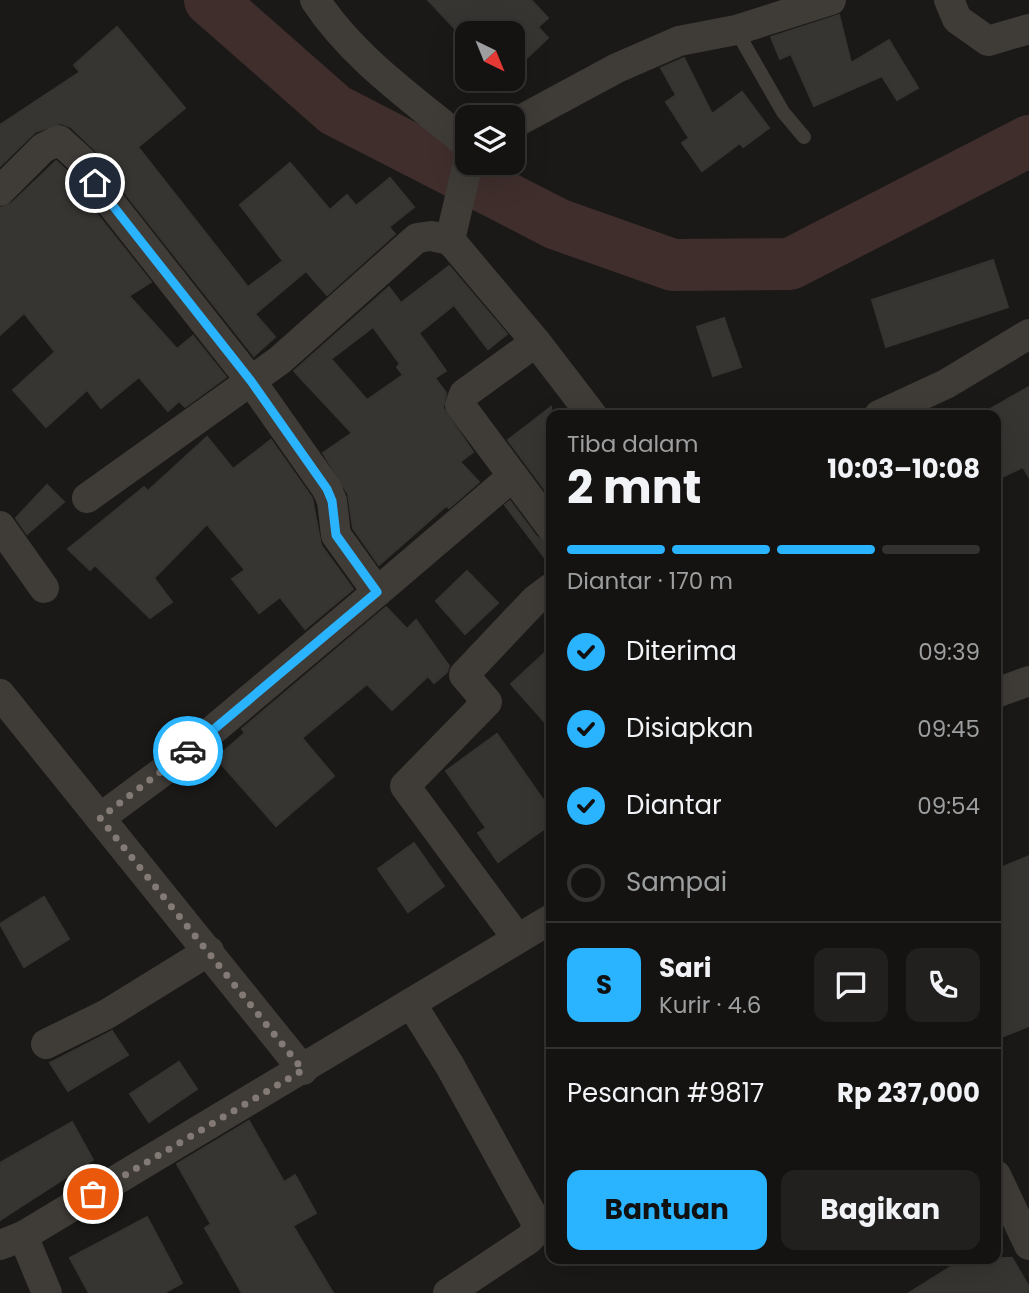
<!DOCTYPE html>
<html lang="id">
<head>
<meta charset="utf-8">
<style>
	body { margin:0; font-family:Poppins,sans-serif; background:#21201f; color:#f1f3f6; height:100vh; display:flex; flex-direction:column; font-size:26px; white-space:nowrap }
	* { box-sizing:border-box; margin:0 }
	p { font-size:23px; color:#9d9e9f }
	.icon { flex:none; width:38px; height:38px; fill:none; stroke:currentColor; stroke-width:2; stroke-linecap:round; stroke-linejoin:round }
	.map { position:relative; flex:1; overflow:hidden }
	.side { position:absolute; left:546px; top:410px; width:455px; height:854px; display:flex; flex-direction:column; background:#141311; border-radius:14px; box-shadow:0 7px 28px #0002,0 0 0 2px #333231 }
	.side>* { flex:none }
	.needle { width:46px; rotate:137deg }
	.buttons { position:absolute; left:455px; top:21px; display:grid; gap:14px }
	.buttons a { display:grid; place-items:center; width:70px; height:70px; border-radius:14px; background:#141311; box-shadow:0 7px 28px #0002,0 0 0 2px #333231; font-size:35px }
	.pin { position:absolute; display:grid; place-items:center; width:60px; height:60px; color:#fff; margin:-30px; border:4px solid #fff; border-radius:50%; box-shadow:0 2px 7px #0007 }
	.courier { position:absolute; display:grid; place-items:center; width:70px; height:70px; margin:-35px; border:5px solid #2ab3ff; border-radius:50%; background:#fff; color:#222; box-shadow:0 2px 9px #0007 }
	.overview em { font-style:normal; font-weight:700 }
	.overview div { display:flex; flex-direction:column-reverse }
	.overview { display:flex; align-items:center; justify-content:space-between; height:119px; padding:0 21px }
	h1 { font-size:46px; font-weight:700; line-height:52px }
	.bar { display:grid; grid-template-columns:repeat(4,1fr); gap:10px 7px; align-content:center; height:84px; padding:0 21px }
	.bar i { height:9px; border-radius:5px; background:#333231 }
	.bar .active { background:#2ab3ff }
	.bar p { grid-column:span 4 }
	.line { display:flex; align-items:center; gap:18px; padding:0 21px; border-top:2px solid #333231 }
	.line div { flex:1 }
	.round { display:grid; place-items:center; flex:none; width:74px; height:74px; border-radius:14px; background:#21201f }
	ol { padding:0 21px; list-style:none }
	li { display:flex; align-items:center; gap:21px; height:77px }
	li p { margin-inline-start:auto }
	li .icon { padding:7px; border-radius:50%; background:#2ab3ff; color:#111; stroke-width:4 }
	li:last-child { color:#9d9e9f }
	li i { width:38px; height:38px; border:4px solid #333231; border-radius:50% }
	.action { display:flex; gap:14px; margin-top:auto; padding:14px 21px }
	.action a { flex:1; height:80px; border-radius:14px; background:#2ab3ff; color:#111; font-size:28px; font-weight:700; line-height:80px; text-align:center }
	.action a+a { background:#21201f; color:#f1f3f6 }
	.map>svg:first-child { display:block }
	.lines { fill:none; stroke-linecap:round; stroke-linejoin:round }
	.river { stroke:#3f2e2c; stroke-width:52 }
	.building { fill:#363532; stroke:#363431; stroke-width:2; fill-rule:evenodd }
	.lane { stroke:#3f3c38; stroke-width:14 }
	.street { stroke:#3f3c38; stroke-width:30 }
	.done { stroke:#837a75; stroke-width:7; stroke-dasharray:0 12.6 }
	.route { stroke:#2ab3ff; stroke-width:9 }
</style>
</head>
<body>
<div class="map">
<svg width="1029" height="1293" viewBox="0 0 1029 1293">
	<rect width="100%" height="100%" fill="#1a1917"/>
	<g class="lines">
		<path class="river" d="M210 0 335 110 557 224 673 265 790 264 1029 141"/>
	</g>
	<g class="building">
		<path d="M428 0H531L548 18 538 27 548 38 513 71V33H459Z"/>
		<path d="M839 15 851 63 889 40 918 88 897 100 882 76 814 106 791 54 780 59 771 37Z"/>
		<path d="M117 27 185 108 138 147 248 287 283 261 240 205 290 163 330 210 347 195 356 206 390 178 414 207 389 227 395 234 327 295 306 271 255 314 275 337 254 356 109 173 97 152 71 127 61 123 35 132 0 166V125L80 72 74 65Z"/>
		<path d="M684 58 712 114 742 92 769 128 743 147 740 143 702 171 682 143 689 138 666 102 676 95 661 68Z"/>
		<path d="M56 161 68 172 81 194 151 282 129 296 177 349 193 336 226 377 185 407 179 401 168 411 139 377 101 408 87 390 46 427 13 390 55 352 24 313 0 335V208L12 203Z"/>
		<path d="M993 260 1008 307 886 347 872 300Z"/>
		<path d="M449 266 507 334 488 349 454 305 419 333 446 371 435 378 446 393 443 408 473 452 460 462 479 482 449 508 446 506 379 565 353 528 348 494 323 453 352 433 294 371 389 287 401 303ZM373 327 400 364 397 367 403 375 367 400 331 359Z"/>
		<path d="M724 318 741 367 713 376 697 327Z"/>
		<path d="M1029 387V477L1023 467 996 480V437L1004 433 990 409Z"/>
		<path d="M551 407V498L508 440Z"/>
		<path d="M207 437 233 469 271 440 312 498 321 545 353 589 305 629 280 597 259 613 232 579 245 570 207 524 154 578 172 602 150 618 95 565 90 570 68 549 144 487 148 491Z"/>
		<path d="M47 485 64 502 27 534 16 518Z"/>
		<path d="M510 501 537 537 551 544V566L505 505Z"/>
		<path d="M467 571 498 603 465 634 436 601Z"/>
		<path d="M386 607 407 629 416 620 449 666 447 672 434 683 428 676 392 710 367 684 302 738 334 776 276 826 216 758 245 733 242 729Z"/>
		<path d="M551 647V729L511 684Z"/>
		<path d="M497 734 551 811V824L498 862 478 833 486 828 446 771Z"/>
		<path d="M414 843 444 886 408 912 378 869Z"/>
		<path d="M1029 856V1026L996 1039V870Z"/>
		<path d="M44 897 69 939 24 967 0 924Z"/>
		<path d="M112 1031 128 1055 68 1091 50 1063Z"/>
		<path d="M179 1062 197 1089 149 1122 130 1094Z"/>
		<path d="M249 1121 284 1182 295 1175 316 1213 293 1226 333 1293H242L205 1228 211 1224 177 1164Z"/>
		<path d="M72 1122 93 1160 0 1220V1163Z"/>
		<path d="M147 1217 182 1283 164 1293H89L70 1258Z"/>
		<path d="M965 1258H1012L1029 1287V1293H909Z"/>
	</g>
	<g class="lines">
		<path class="lane" d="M736 30 783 112 804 137"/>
		<g class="street">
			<path d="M315 0C354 59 413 99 467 144"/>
			<path d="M949 0 957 19 988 41 1029 29"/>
			<path d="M513 124 617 68 679 41 736 30 831 0"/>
			<path d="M0 191 43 148 59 140 82 161 95 183 251 381 327 489 332 501 336 535 377 592 513 476"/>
			<path d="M450 240 468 163"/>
			<path d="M536 342 464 394 460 405 551 527"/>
			<path d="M879 415 946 384 1029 334"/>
			<path d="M87 498 280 360 417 238 431 236 450 240 536 342 592 415"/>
			<path d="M0 526 44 588"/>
			<path d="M996 693 1029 681"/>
			<path d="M0 694 303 1070"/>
			<path d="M100 818 169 767 377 592"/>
			<path d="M517 938 405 786 487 702 464 675 535 600 551 588"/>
			<path d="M411 1003 450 1066 536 1222 535 1232 529 1239 448 1293"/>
			<path d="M46 1044 107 1014 209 951"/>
			<path d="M996 1175 1029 1245"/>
			<path d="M23 1236 47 1293"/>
			<path d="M0 1245 23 1236 551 919"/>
		</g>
	</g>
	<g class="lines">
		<path class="done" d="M93 1194 303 1070 100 818 188 751"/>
		<path class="route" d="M95 183 251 381 327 489 332 501 336 535 377 592 188 751"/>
	</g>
</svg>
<div class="buttons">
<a><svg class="needle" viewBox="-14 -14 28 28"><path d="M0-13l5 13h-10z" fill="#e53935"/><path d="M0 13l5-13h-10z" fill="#9d9e9f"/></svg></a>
<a><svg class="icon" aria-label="layers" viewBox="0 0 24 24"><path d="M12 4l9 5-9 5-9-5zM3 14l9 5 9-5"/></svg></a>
</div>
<div class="pin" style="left:93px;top:1194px;background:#ea580c"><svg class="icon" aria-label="bag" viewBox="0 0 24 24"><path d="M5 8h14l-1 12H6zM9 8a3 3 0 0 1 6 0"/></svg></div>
<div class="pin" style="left:95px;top:183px;background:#1f2937"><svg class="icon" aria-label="home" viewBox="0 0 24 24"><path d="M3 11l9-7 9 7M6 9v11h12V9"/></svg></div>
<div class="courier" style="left:188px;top:751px"><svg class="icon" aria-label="car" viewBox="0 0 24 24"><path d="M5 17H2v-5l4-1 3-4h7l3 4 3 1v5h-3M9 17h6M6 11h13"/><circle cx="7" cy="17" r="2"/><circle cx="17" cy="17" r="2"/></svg></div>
<section class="side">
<div class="overview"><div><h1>2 mnt</h1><p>Tiba dalam</p></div><em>10:03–10:08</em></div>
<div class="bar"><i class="active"></i><i class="active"></i><i class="active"></i><i></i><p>Diantar · 170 m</p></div>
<ol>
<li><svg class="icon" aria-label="check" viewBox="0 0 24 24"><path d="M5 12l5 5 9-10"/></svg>Diterima<p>09:39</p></li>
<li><svg class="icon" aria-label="check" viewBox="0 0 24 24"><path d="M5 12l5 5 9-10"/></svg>Disiapkan<p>09:45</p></li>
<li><svg class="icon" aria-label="check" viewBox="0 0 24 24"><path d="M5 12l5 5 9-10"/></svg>Diantar<p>09:54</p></li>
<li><i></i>Sampai</li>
</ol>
<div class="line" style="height:126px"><b class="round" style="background:#2ab3ff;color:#111">S</b><div><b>Sari</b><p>Kurir · 4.6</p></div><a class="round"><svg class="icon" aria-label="chat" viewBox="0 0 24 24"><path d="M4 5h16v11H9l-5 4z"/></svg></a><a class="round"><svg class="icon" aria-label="phone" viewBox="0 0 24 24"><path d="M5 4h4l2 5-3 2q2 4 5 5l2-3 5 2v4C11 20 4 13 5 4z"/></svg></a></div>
<div class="line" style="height:91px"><div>Pesanan #9817</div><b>Rp 237,000</b></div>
<div class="action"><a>Bantuan</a><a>Bagikan</a></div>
</section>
</div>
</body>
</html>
